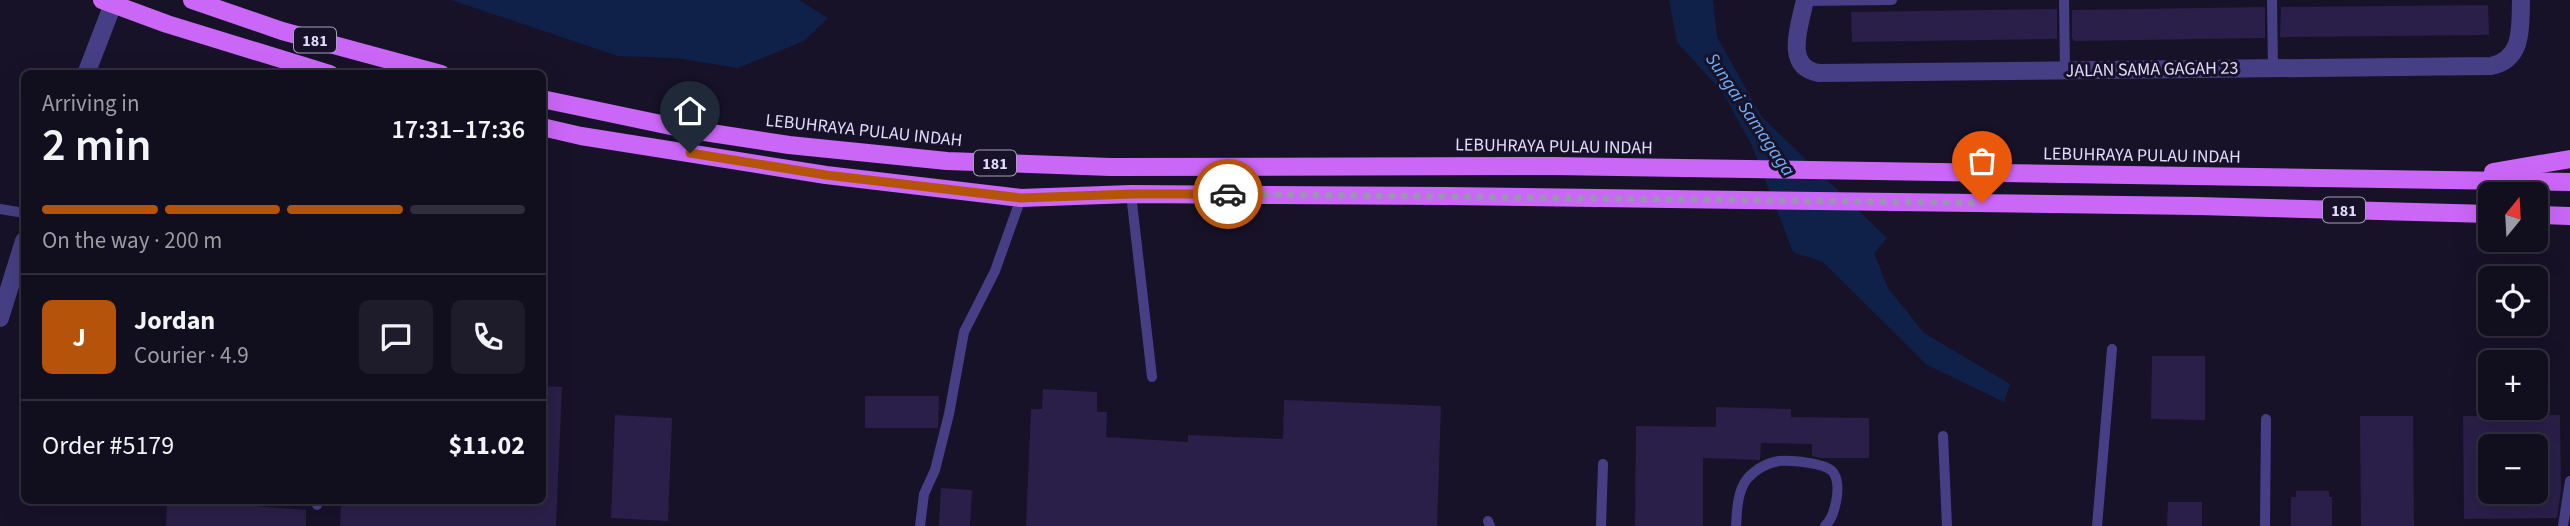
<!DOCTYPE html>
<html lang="en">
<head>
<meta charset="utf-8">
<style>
	body { margin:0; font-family:"Source Sans 3",sans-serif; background:#1e1c2b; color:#f1f3f6; height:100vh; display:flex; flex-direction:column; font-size:26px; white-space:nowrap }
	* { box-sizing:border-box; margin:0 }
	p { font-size:23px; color:#9c9ca4 }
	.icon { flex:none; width:38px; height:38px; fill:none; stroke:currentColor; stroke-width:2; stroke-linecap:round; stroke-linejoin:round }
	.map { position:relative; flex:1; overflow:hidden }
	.drawer { position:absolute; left:21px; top:70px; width:525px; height:434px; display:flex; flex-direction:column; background:#110e1e; border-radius:10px; box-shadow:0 7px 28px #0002,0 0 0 2px #302e3c }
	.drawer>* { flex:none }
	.needle { width:46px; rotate:18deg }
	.buttons { position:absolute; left:2478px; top:182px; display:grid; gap:14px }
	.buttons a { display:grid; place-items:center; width:70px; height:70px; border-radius:10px; background:#110e1e; box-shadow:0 7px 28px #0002,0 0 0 2px #302e3c; font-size:35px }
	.pin { position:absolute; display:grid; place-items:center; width:60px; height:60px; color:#fff; margin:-72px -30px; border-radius:50% 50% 50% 0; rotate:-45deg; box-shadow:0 0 7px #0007 }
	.pin .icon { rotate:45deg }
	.courier { position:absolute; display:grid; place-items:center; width:70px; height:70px; margin:-35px; border:5px solid #b45309; border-radius:50%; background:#fff; color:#222; box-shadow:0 2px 9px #0007 }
	.overview em { font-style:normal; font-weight:600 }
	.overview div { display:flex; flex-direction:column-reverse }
	.overview { display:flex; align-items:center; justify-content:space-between; height:119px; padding:0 21px }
	h1 { font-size:46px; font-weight:600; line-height:52px }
	.bar { display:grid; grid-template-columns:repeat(4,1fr); gap:10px 7px; align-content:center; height:84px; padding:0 21px }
	.bar i { height:9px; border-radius:5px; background:#302e3c }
	.bar .selected { background:#b45309 }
	.bar p { grid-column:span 4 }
	.line { display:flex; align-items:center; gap:18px; padding:0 21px; border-top:2px solid #302e3c }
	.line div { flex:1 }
	.round { display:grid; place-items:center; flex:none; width:74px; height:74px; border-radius:10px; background:#1e1c2b }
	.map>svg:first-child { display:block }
	.water { fill:#102149 }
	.building { fill:#2a1f48; fill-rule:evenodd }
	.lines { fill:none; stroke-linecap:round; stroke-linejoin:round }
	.lane { stroke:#463f85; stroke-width:10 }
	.street { stroke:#463f85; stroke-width:18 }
	.primary { stroke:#cb67f7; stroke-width:18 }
	.done { stroke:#9a95b2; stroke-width:7; stroke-dasharray:0 12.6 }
	.route { stroke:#b45309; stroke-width:9 }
	.labels { text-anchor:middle; stroke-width:6; stroke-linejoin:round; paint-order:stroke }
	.shield { fill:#171228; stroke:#a49fbd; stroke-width:2 }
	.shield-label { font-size:16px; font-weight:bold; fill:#e1dbfd }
	.street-label { font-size:18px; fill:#e1dbfd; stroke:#171228 }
	.water-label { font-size:19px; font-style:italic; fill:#6eaff8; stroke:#171228 }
</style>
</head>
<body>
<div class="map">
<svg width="2570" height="526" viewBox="0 0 2570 526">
	<rect width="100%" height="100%" fill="#171228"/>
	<g class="water">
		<path d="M451 0H799L828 18 804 41 738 68 676 58 618 56Z"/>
		<path d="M1669 0H1713L1717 37 1762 117 1887 238 1874 253 1888 288 1924 333 2010 384 2004 402 1927 365 1823 262 1793 252 1753 148 1724 94 1677 42Z"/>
	</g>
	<g class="building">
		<path d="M2488 5 2489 35 2280 37 2281 7Z"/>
		<path d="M2265 7V38L2074 41 2072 38V10Z"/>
		<path d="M2057 9V39L1852 42 1851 12Z"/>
		<path d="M2152 356H2205V420L2151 419Z"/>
		<path d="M542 386 562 387 556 526H340L341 500H542Z"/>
		<path d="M1043 389 1097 392V412H1107L1106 437 1188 442V435L1283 439 1284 400 1441 406 1437 526H1026L1031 409H1042Z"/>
		<path d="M865 396H939L938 428H865Z"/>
		<path d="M1716 407 1791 409V417L1869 418V458H1821L1812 456V444L1761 443 1760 460 1703 458V526H1635L1636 426 1716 427Z"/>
		<path d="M615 415 672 418 668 521 611 518Z"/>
		<path d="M2560 415 2561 490 2557 518 2464 519 2463 416ZM2490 446H2536V492H2490Z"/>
		<path d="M2360 416H2413L2414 526H2361Z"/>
		<path d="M941 488 972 490 970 526H939Z"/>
		<path d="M2296 491H2329V497H2332V526H2291V497H2296Z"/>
		<path d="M167 500H255V506L306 510V526H166Z"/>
		<path d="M2168 502H2202V526H2167Z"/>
	</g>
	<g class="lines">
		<g class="lane">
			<path d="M2064 0 2065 70"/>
			<path d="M2272 0 2273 68"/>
			<path d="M1804 1 1892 0"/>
			<path d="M1131 194 1152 377"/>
			<path d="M0 209 24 213"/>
			<path d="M1943 436 1947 526"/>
			<path d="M317 505V500"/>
			<path d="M1488 521 1490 526"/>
			<path d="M920 526 924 494 935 470 949 414 964 332 995 271 1021 198"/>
			<path d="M1601 526 1603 464"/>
			<path d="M1736 526C1737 511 1737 492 1747 479 1755 470 1767 463 1779 461 1791 460 1824 463 1832 471 1839 478 1838 493 1836 502 1834 511 1832 519 1825 526"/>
			<path d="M2097 526 2112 349"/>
			<path d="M2265 526 2266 419"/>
			<path d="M2563 526 2570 481"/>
		</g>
		<g class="street">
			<path d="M1805 0C1800 25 1783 67 1819 73L2491 66C2524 59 2520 27 2521 0"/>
			<path d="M86 74 113 4"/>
			<path d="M0 318 24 241"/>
		</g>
		<g class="primary">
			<path d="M102 0 167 24 330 74"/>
			<path d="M192 0 282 31 441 74"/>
			<path d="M542 99 685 129 789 145 947 161 1110 167 1553 166 2570 182"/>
			<path d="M542 127 581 136 826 175 1021 198 1131 194 1446 196 2198 206 2490 214"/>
			<path d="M2493 172 2570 159"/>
			<path d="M2536 215 2570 216"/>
		</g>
	</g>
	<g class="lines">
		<path class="done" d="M1228 194 1982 203"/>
		<path class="route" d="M690 153 826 175 1021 198 1132 194H1228"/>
	</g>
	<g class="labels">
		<g class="shield">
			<rect x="294" y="27.5" width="42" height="25" rx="5"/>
			<rect x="974" y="150.5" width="42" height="25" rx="5"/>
			<rect x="2323" y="197.5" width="42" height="25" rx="5"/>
		</g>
		<g class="shield-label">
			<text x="315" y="46">181</text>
			<text x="995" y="169">181</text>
			<text x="2344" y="216">181</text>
		</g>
		<g class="street-label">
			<text transform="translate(2152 69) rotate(-1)" y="6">JALAN SAMA GAGAH 23</text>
			<text transform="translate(864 130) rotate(6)" y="6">LEBUHRAYA PULAU INDAH</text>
			<text transform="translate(1554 146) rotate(1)" y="6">LEBUHRAYA PULAU INDAH</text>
			<text transform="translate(2142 155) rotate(1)" y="6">LEBUHRAYA PULAU INDAH</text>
		</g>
		<g class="water-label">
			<text transform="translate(1751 114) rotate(56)" y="7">Sungai Samagaga</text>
		</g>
	</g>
</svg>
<div class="buttons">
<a><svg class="needle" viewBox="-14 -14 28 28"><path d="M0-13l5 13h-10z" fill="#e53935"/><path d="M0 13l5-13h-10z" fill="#9c9ca4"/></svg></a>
<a><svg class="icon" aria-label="locate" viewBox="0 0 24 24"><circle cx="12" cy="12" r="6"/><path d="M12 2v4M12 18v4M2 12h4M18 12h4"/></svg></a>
<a>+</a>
<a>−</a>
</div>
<div class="pin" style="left:1982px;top:203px;background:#ea580c"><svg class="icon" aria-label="bag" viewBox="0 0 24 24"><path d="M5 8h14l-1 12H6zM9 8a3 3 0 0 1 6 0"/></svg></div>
<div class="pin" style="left:690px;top:153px;background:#1f2937"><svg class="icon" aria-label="home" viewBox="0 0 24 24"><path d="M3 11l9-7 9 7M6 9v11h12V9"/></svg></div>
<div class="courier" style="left:1228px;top:194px"><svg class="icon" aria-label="car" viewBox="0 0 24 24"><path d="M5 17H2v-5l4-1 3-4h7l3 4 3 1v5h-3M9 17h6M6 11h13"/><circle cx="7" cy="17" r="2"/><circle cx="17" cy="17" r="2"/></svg></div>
<section class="drawer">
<div class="overview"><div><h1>2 min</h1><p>Arriving in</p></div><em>17:31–17:36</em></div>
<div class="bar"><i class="selected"></i><i class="selected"></i><i class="selected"></i><i></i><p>On the way · 200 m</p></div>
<div class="line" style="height:126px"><b class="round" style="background:#b45309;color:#fff">J</b><div><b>Jordan</b><p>Courier · 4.9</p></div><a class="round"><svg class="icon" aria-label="chat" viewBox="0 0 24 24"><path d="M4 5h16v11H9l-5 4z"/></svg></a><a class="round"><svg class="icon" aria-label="phone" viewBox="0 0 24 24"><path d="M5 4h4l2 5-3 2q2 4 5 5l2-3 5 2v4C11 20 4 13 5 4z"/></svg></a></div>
<div class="line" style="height:91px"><div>Order #5179</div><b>$11.02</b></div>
</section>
</div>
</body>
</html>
